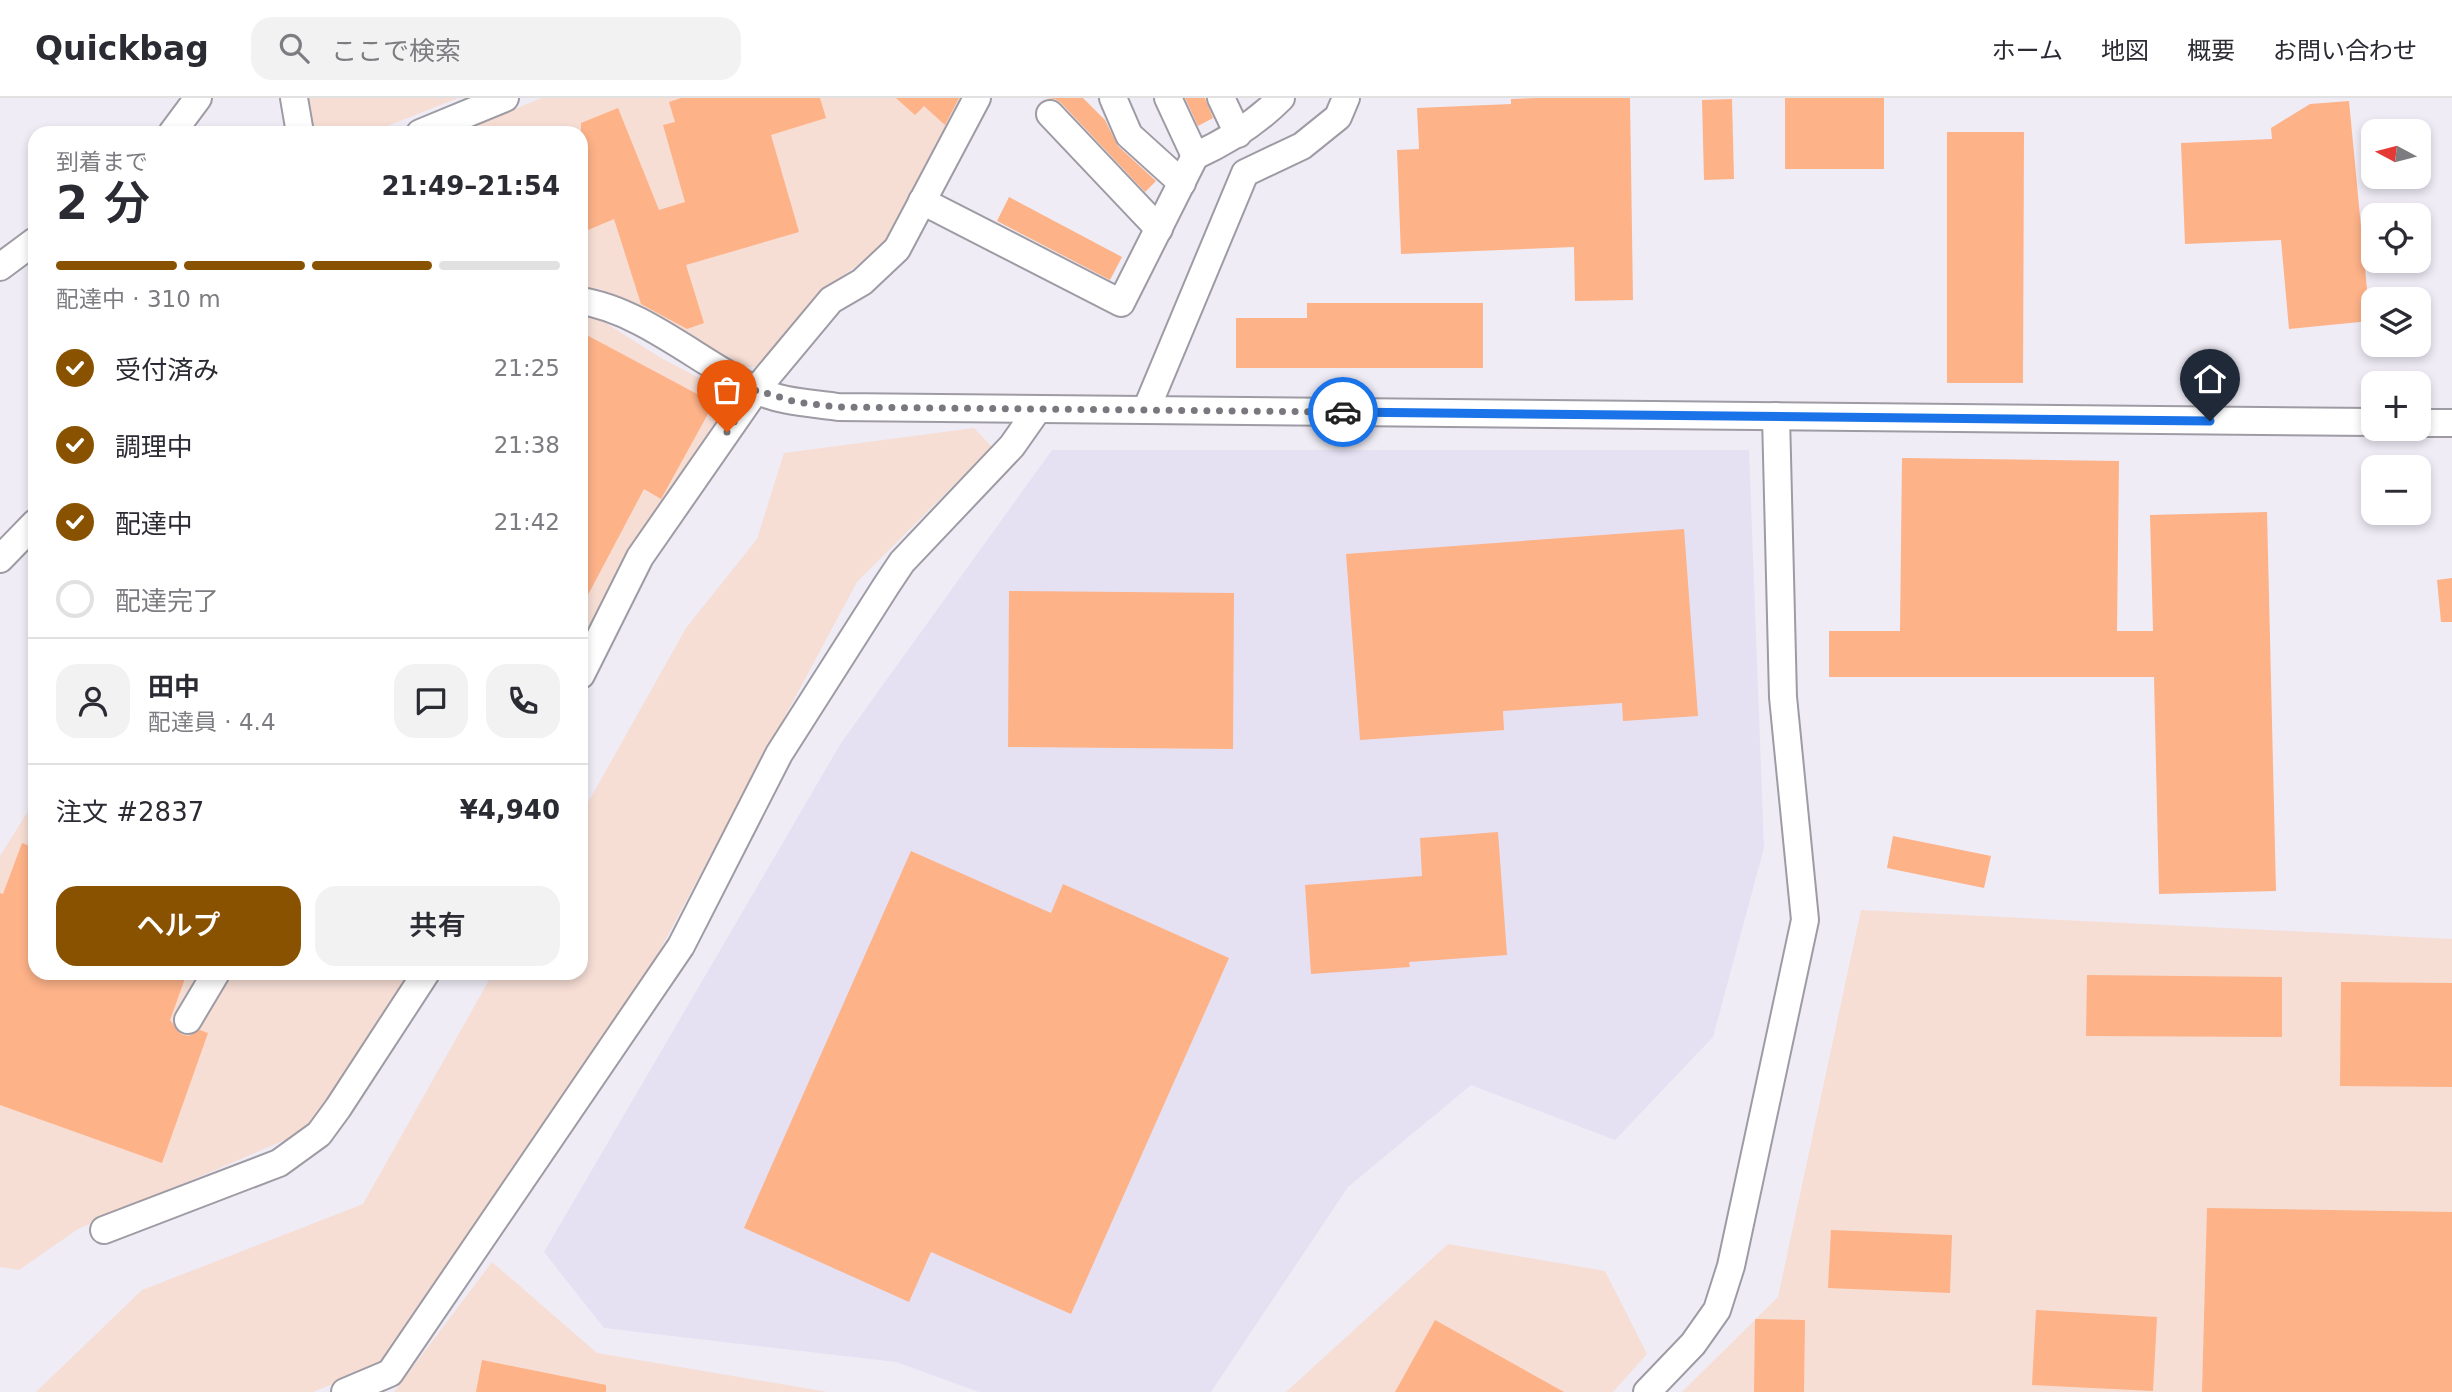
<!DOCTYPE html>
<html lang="ja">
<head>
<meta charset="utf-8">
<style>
	body { margin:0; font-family:"DejaVu Sans","Noto Sans JP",sans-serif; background:#f2f2f3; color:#2b2b33; height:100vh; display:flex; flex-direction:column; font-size:26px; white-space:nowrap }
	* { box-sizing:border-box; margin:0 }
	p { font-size:23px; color:#7c7c81 }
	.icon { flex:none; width:38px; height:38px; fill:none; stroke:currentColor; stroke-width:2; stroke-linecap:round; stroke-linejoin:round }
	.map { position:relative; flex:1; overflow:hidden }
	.drawer { position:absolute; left:28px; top:28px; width:560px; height:854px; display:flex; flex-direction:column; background:#fff; border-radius:21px; box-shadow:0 4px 10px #0003 }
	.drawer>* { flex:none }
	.needle { width:46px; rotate:277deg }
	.buttons { position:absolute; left:2361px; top:21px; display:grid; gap:14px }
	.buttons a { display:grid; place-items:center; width:70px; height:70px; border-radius:14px; background:#fff; box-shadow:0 4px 10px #0003; font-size:35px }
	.pin { position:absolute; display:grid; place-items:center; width:60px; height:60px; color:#fff; margin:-72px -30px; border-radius:50% 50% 50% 0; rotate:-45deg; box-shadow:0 0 7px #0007 }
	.pin .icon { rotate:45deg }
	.courier { position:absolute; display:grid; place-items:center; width:70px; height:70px; margin:-35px; border:5px solid #1a73e8; border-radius:50%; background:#fff; color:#222; box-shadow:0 2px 9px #0007 }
	.overview em { font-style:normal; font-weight:600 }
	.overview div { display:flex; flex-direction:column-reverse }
	.overview { display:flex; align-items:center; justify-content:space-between; height:119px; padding:0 28px }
	h1 { font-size:46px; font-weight:600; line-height:52px }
	.bar { display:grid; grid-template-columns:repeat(4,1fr); gap:10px 7px; align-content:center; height:84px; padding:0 28px }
	.bar i { height:9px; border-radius:5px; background:#e1e1e2 }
	.bar .current { background:#885200 }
	.bar p { grid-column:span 4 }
	.line { display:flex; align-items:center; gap:18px; padding:0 28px; border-top:2px solid #e1e1e2 }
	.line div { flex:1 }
	.round { display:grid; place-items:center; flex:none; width:74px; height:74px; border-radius:21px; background:#f2f2f3 }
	ol { padding:0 28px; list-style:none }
	li { display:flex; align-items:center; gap:21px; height:77px }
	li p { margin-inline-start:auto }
	li .icon { padding:7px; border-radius:50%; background:#885200; color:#fff; stroke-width:4 }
	li:last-child { color:#7c7c81 }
	li i { width:38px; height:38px; border:4px solid #e1e1e2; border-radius:50% }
	.button { display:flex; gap:14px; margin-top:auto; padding:14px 28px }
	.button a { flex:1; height:80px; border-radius:21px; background:#885200; color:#fff; font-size:28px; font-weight:600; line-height:80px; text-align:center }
	.button a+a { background:#f2f2f3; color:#2b2b33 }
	header { display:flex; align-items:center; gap:42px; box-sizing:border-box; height:98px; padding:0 35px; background:#fff; border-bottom:2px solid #e1e1e2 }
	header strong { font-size:33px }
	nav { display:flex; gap:38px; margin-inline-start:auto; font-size:24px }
	.search { width:490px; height:63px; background:#f2f2f3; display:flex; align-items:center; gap:18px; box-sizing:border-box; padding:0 24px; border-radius:21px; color:#7c7c81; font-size:26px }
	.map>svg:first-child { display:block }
	.built { fill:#e6e1f2 }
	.industrial { fill:#f6ded5 }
	.building { fill:#fdb288 }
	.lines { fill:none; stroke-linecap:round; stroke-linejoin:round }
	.minor-casing { stroke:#9e9ba4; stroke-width:30 }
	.minor { stroke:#fff; stroke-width:26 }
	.done { stroke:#7a787e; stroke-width:7; stroke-dasharray:0 12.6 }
	.route { stroke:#1a73e8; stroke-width:9 }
</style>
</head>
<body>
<header>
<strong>Quickbag</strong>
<div class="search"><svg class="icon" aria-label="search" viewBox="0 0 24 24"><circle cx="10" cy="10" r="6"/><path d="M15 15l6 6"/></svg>ここで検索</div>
<nav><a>ホーム</a><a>地図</a><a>概要</a><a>お問い合わせ</a></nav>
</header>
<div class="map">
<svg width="2452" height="1294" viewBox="0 0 2452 1294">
	<rect width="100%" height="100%" fill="#efecf6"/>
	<path class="built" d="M1052 352H1749L1764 750 1713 939 1615 1042 1471 987 1348 1089 1211 1294H979L896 1264 604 1230 544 1154 841 645Z"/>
	<g class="industrial">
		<path d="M309 0H458L370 35H315Z"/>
		<path d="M541 0H967L893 141 814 199 758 269H728L601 191 581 190V35H459Z"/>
		<path d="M581 215H590L661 260 730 296 728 314 590 529 581 548Z"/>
		<path d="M974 330 992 349 857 484 654 863 385 1265 313 1294H36L142 1192 363 1106 493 875H581V717L686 530 757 441 784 355Z"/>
		<path d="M35 702V875H414L313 1030 78 1131 19 1172 0 1169V758Z"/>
		<path d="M1861 812 2452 841V1294H1682L1778 1199Z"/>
		<path d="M1448 1146 1605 1173 1647 1256 1613 1294H1286Z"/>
		<path d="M492 1164 597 1255 828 1294H394Z"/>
	</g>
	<g class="building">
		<path d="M681 0H820L826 20 771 37 799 134 686 167 704 225 687 231 641 206 614 121 581 135V25L618 10 659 112 685 104 663 27 675 24 669 4Z"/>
		<path d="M896 0H959L945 27 924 8 915 17Z"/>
		<path d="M1046 0H1083L1105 22 1118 48 1156 83 1145 94 1061 5 1055 1Z"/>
		<path d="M1185 0H1205L1213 20 1198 28Z"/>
		<path d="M1537 0H1630L1633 202 1575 203 1574 149 1401 156 1397 52 1419 51 1417 10 1511 6V1Z"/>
		<rect x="1785" y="0" width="99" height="71"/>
		<path d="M1732 1 1734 81 1704 82 1702 2Z"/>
		<path d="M2349 3 2370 223 2289 231 2281 142 2185 146 2181 45 2272 41 2271 30 2310 6Z"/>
		<path d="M1947 34H2024L2023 285H1947Z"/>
		<path d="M1009 99 1122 159 1110 182 997 123Z"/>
		<path d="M1307 205H1483V270H1236V220H1307Z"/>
		<path d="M581 234 714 305 661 401 644 391 581 510Z"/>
		<path d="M1902 360 2119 363 2117 533H2153L2150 417 2267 414 2276 793 2159 796 2154 579H1829V533H1900Z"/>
		<path d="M1684 431 1698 618 1623 623 1622 605 1503 613 1504 632 1360 642 1346 456Z"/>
		<path d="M2452 480V524H2441L2437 482Z"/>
		<path d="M1009 493 1234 495 1233 651 1008 649Z"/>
		<path d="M1498 734 1507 857 1409 864 1410 869 1311 876 1305 787 1422 778 1420 740Z"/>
		<path d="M1893 738 1991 758 1984 790 1887 770Z"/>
		<path d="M22 745 35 750V875H187L170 922 181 936 188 938 200 932 208 935 162 1065 0 1007V795L3 796Z"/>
		<path d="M911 753 1051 815 1063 786 1229 860 1071 1216 931 1154 909 1204 744 1130Z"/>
		<path d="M2087 877 2282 879V939L2086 938Z"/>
		<path d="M2341 884 2452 885V989L2340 988Z"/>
		<path d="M2207 1110 2452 1114V1294H2202Z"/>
		<path d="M1831 1132 1952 1137 1950 1195 1828 1190Z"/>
		<path d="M2036 1212 2157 1219 2153 1293 2032 1287Z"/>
		<path d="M1755 1221 1805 1222 1804 1294H1754Z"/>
		<path d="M1435 1222 1564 1294H1395Z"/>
		<path d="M482 1262 606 1287V1294H476Z"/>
	</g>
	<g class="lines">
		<g class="minor-casing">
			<g id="minor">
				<path d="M294 0 300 35"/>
				<path d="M1113 0 1129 37 1182 85"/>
				<path d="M1168 0 1195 58C1228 43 1255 26 1281 0"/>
				<path d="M1221 0 1238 36"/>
				<path d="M1050 16 1159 131"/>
				<path d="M172 35 198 0"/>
				<path d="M420 35 505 0"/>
				<path d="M922 103 1121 205 1195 58"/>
				<path d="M0 169 35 143"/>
				<path d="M581 203C641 212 699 264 754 291 779 304 811 305 838 309L2373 324"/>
				<path d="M1146 312 1245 75 1302 48 1338 19 1346 0"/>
				<path d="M2418 325H2452"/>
				<path d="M0 461 35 425"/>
				<path d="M581 577 640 459 756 292 831 202 862 184 897 151 977 0"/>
				<path d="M188 922 216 875"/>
				<path d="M104 1132 279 1065 319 1036 338 1010 426 875"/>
				<path d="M345 1294 390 1275 681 848 779 656 886 488 902 464 1012 348 1038 311"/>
				<path d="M1647 1294 1693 1246 1717 1212 1731 1168 1805 822 1783 599 1776 318"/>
			</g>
		</g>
		<use href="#minor" class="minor"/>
	</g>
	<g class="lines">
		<path class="done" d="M727 334 756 292 796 304 838 309 1343 314"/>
		<path class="route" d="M1343 314 2210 323"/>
	</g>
</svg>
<div class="buttons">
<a><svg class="needle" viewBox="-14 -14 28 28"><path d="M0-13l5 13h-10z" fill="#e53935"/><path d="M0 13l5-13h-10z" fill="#7c7c81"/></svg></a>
<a><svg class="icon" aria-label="locate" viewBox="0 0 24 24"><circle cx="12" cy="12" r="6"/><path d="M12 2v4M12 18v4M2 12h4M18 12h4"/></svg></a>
<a><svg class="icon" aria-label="layers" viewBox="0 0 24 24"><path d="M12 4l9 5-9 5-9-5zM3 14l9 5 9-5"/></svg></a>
<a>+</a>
<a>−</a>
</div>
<div class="pin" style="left:727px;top:334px;background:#ea580c"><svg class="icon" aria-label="bag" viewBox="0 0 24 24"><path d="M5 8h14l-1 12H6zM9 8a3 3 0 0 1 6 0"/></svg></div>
<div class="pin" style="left:2210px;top:323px;background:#1f2937"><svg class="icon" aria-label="home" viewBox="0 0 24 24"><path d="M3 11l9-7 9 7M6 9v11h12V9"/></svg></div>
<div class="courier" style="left:1343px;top:314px"><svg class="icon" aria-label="car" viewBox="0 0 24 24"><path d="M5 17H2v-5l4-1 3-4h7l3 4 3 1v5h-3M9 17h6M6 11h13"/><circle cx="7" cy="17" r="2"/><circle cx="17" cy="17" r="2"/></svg></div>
<section class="drawer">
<div class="overview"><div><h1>2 分</h1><p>到着まで</p></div><em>21:49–21:54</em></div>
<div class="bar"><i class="current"></i><i class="current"></i><i class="current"></i><i></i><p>配達中 · 310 m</p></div>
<ol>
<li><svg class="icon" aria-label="check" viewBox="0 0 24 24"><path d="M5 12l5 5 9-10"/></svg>受付済み<p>21:25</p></li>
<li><svg class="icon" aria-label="check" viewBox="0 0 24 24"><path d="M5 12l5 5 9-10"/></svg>調理中<p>21:38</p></li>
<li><svg class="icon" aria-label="check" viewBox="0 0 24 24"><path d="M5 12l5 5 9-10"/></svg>配達中<p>21:42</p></li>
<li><i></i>配達完了</li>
</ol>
<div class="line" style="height:126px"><a class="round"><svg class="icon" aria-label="person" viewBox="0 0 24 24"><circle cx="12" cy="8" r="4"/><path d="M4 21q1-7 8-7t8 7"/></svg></a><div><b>田中</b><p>配達員 · 4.4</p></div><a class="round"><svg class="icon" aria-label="chat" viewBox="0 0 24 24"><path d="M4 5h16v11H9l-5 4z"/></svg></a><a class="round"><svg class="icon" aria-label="phone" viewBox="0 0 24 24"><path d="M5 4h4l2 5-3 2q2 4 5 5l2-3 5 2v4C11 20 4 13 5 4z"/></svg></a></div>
<div class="line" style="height:91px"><div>注文 #2837</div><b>¥4,940</b></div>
<div class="button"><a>ヘルプ</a><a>共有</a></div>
</section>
</div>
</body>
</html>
